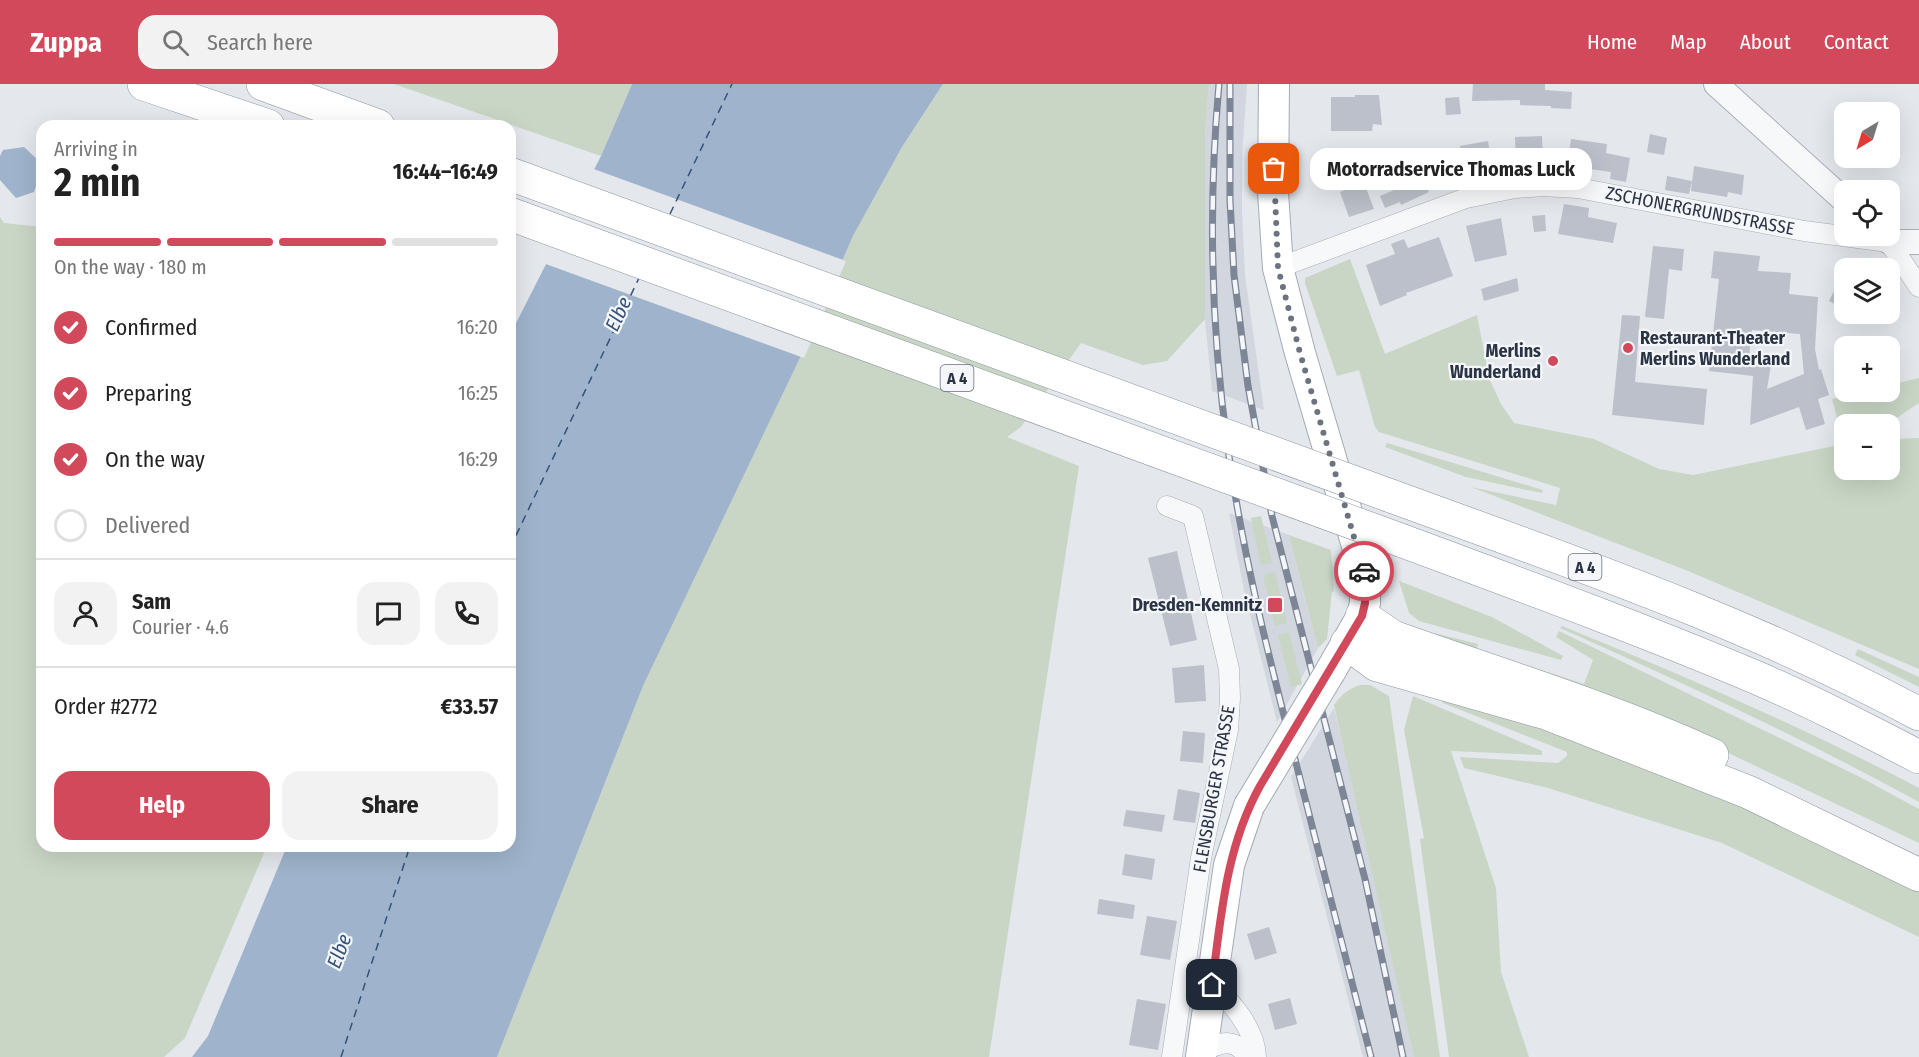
<!DOCTYPE html>
<html lang="en">
<head>
<meta charset="utf-8">
<style>
	body { margin:0; font-family:"Fira Sans Condensed",sans-serif; background:#f2f2f2; color:#222; height:100vh; display:flex; flex-direction:column; font-size:22px; white-space:nowrap }
	* { box-sizing:border-box; margin:0 }
	p { font-size:20px; color:#767676 }
	.icon { flex:none; width:33px; height:33px; fill:none; stroke:currentColor; stroke-width:2; stroke-linecap:round; stroke-linejoin:round }
	.map { position:relative; flex:1; overflow:hidden }
	.details { position:absolute; left:36px; top:36px; width:480px; height:732px; display:flex; flex-direction:column; background:#fff; border-radius:18px; box-shadow:0 6px 24px #0002 }
	.details>* { flex:none }
	.needle { width:39px; rotate:218deg }
	.tools { position:absolute; left:1834px; top:18px; display:grid; gap:12px }
	.tools a { display:grid; place-items:center; width:66px; height:66px; border-radius:12px; background:#fff; box-shadow:0 6px 24px #0002; font-size:30px }
	.pin { position:absolute; display:grid; place-items:center; width:51px; height:51px; color:#fff; margin:-26px; border-radius:12px; box-shadow:0 3px 9px #0006 }
	.courier { position:absolute; display:grid; place-items:center; width:60px; height:60px; margin:-30px; border:4px solid #d1495b; border-radius:50%; background:#fff; color:#222; box-shadow:0 2px 8px #0007 }
	.bubble { position:absolute; height:42px; border-radius:18px; background:#fff; box-shadow:0 6px 24px #0002; font-size:20px; font-weight:700; line-height:42px; text-align:center }
	.summary em { font-style:normal; font-weight:700 }
	.summary div { display:flex; flex-direction:column-reverse }
	.summary { display:flex; align-items:center; justify-content:space-between; height:102px; padding:0 18px }
	h1 { font-size:39px; font-weight:700; line-height:45px }
	.bar { display:grid; grid-template-columns:repeat(4,1fr); gap:9px 6px; align-content:center; height:72px; padding:0 18px }
	.bar i { height:8px; border-radius:4px; background:#e0e0e0 }
	.bar .selected { background:#d1495b }
	.bar p { grid-column:span 4 }
	.line { display:flex; align-items:center; gap:15px; padding:0 18px; border-top:2px solid #e0e0e0 }
	.line div { flex:1 }
	.round { display:grid; place-items:center; flex:none; width:63px; height:63px; border-radius:18px; background:#f2f2f2 }
	ol { padding:0 18px; list-style:none }
	li { display:flex; align-items:center; gap:18px; height:66px }
	li p { margin-inline-start:auto }
	li .icon { padding:6px; border-radius:50%; background:#d1495b; color:#fff; stroke-width:4 }
	li:last-child { color:#767676 }
	li i { width:33px; height:33px; border:3px solid #e0e0e0; border-radius:50% }
	.button { display:flex; gap:12px; margin-top:auto; padding:12px 18px }
	.button a { flex:1; height:69px; border-radius:18px; background:#d1495b; color:#fff; font-size:24px; font-weight:700; line-height:69px; text-align:center }
	.button a+a { background:#f2f2f2; color:#222 }
	header { display:flex; align-items:center; gap:36px; box-sizing:border-box; height:84px; padding:0 30px; background:#d1495b; color:#fff }
	header strong { font-size:28px }
	nav { display:flex; gap:33px; margin-inline-start:auto; font-size:21px }
	.search { width:420px; height:54px; background:#f2f2f2; display:flex; align-items:center; gap:15px; box-sizing:border-box; padding:0 21px; border-radius:18px; color:#767676; font-size:22px }
	.map>svg:first-child { display:block }
	.built { fill:#d2d6de }
	.green { fill:#c9d6c5 }
	.water { fill:#9fb4cc }
	.pier { fill:#e4e7ec }
	.lines { fill:none; stroke-linecap:round; stroke-linejoin:round }
	.ferry { stroke:#34527a; stroke-width:1.5; stroke-dasharray:8 6; stroke-linecap:butt }
	.building { fill:#bbc0ca; fill-rule:evenodd }
	.minor-casing { stroke:#a9aeb7; stroke-width:21 }
	.tertiary-casing { stroke:#a9aeb7; stroke-width:26 }
	.primary-casing { stroke:#a3abb8; stroke-width:32 }
	.motorway-casing { stroke:#8b94a3; stroke-width:34 }
	.minor { stroke:#f7f8fa; stroke-width:20 }
	.tertiary { stroke:#f7f8fa; stroke-width:24 }
	.primary { stroke:#fff; stroke-width:30 }
	.motorway { stroke:#fff; stroke-width:33 }
	.rail-casing { stroke:#7d8696; stroke-width:7 }
	.rail { stroke:#f4f6f9; stroke-width:4.5; stroke-dasharray:14; stroke-linecap:butt }
	.primary-bridge-casing { stroke:#a3abb8; stroke-width:32; stroke-linecap:butt }
	.motorway-bridge-casing { stroke:#8b94a3; stroke-width:34; stroke-linecap:butt }
	.primary-bridge { stroke:#fff; stroke-width:30 }
	.motorway-bridge { stroke:#fff; stroke-width:33 }
	.done { stroke:#6c737f; stroke-width:6; stroke-dasharray:0 10.8 }
	.route { stroke:#d1495b; stroke-width:8 }
	.poi-dot { fill:#d1495b; stroke:#f4f6f9; stroke-width:2 }
	.labels { text-anchor:middle; stroke-width:4.5; stroke-linejoin:round; paint-order:stroke }
	.shield { fill:#f4f6f9; stroke:#676e7b; stroke-width:1.5 }
	.shield-label { font-size:16px; font-weight:bold; fill:#2b3445 }
	.street-label { font-size:18px; fill:#2b3445; stroke:#f4f6f9 }
	.poi-label { font-size:18px; font-weight:bold; fill:#2b3445; stroke:#f4f6f9; text-anchor:end }
	.water-label { font-size:20px; font-style:italic; fill:#34527a; stroke:#f4f6f9 }
</style>
</head>
<body>
<header>
<strong>Zuppa</strong>
<div class="search"><svg class="icon" aria-label="search" viewBox="0 0 24 24"><circle cx="10" cy="10" r="6"/><path d="M15 15l6 6"/></svg>Search here</div>
<nav><a>Home</a><a>Map</a><a>About</a><a>Contact</a></nav>
</header>
<div class="map">
<svg width="1919" height="973" viewBox="0 0 1919 973">
	<rect width="100%" height="100%" fill="#e4e7ec"/>
	<g class="built">
		<path d="M1209 0H1247L1242 72V129L1245 191 1264 326 1212 307 1205 235 1203 179 1205 51Z"/>
		<path d="M1229 429 1289 451 1318 564 1277 638 1244 506Z"/>
		<path d="M1334 624 1356 712 1414 973H1363L1291 693Z"/>
	</g>
	<g class="green">
		<path d="M394 0H632L601 72Z"/>
		<path d="M943 0H1209L1205 51V235L1167 277 1143 281 1081 259 1021 343 1007 353 1079 382 989 973H497L643 602 799 276 853 152 902 63Z"/>
		<path d="M0 133 4 139 42 143V762H267L185 954 164 973H0Z"/>
		<path d="M1350 175 1385 270 1477 231 1489 294 1501 320 1514 339 1594 355 1659 385 1693 391 1844 360 1832 315 1861 308H1890V301L1919 294V319L1889 339 1890 340H1845V386H1890V341L1899 355 1919 354V585L1688 487 1471 403 1556 421 1560 404 1379 348 1375 343 1359 286 1337 292 1305 199V194Z"/>
		<path d="M1387 359 1543 406 1542 409 1466 393 1385 363Z"/>
		<path d="M1261 432 1272 479 1261 481 1251 434Z"/>
		<path d="M1289 451 1331 466 1334 507 1332 508 1327 555 1318 564Z"/>
		<path d="M1275 488 1287 539 1275 542 1263 491Z"/>
		<path d="M1399 497 1492 533 1563 572 1561 576 1419 537 1409 529Z"/>
		<path d="M1562 542C1683 591 1803 643 1919 704V718C1802 654 1682 598 1560 544Z"/>
		<path d="M1559 547 1858 692 1919 725V759L1724 667 1428 552 1430 548 1478 560 1477 565 1584 600 1593 576 1556 553Z"/>
		<path d="M1289 548 1302 600 1291 603 1278 551Z"/>
		<path d="M1858 565 1919 593V603L1855 571Z"/>
		<path d="M1360 601H1370L1389 612 1440 973H1414L1334 621C1341 611 1348 605 1360 601Z"/>
		<path d="M1413 612 1542 667V671L1451 667 1496 804 1501 888 1529 973H1449L1420 755 1424 754 1404 646Z"/>
		<path d="M1442 616 1524 636 1697 697 1919 802V853L1722 759 1548 704 1464 684 1460 673 1558 679 1567 672V668L1443 619Z"/>
	</g>
	<g class="water">
		<path d="M632 0H943L902 63 853 152 799 276 643 602 497 973H192L208 952 287 762H510V251L601 72Z"/>
		<path d="M24 63 42 80V84L34 108 16 114 0 96V72L3 66Z"/>
	</g>
	<path class="pier" d="M591 84 846 177 804 274 543 179Z"/>
	<g class="lines">
		<g class="ferry">
			<path d="M670 130 732 0"/>
			<path d="M510 464 639 194"/>
			<path d="M341 973 410 762"/>
		</g>
	</g>
	<g class="building">
		<path d="M1473 0H1545V6L1572 8 1571 25 1551 24V22L1520 21V16L1472 17Z"/>
		<path d="M1355 11H1379L1382 41 1373 40 1372 47H1331V13H1355Z"/>
		<path d="M1459 13 1461 30 1446 31 1445 14Z"/>
		<path d="M1650 50 1667 54 1664 71 1647 68Z"/>
		<path d="M1542 52 1543 79 1516 80 1515 53Z"/>
		<path d="M1571 55 1607 60 1606 69 1630 74 1626 98 1610 95 1611 88 1583 84V81L1568 79Z"/>
		<path d="M1488 57 1492 83 1464 88 1460 62Z"/>
		<path d="M1425 66 1430 95 1423 96 1429 108 1401 121 1400 118 1385 124 1380 112 1394 106 1391 100 1414 90 1410 69Z"/>
		<path d="M1694 82 1744 91 1742 111 1728 108 1727 113 1691 107Z"/>
		<path d="M1667 92 1692 97 1689 110 1665 106Z"/>
		<path d="M1364 99 1374 125 1349 133 1340 108Z"/>
		<path d="M1564 120 1589 124 1588 133 1617 139 1613 159 1558 150Z"/>
		<path d="M1545 131 1546 147 1534 148 1532 132Z"/>
		<path d="M1501 134 1507 171 1475 178 1466 142Z"/>
		<path d="M1439 153 1453 192 1406 209 1407 211 1380 222 1366 181 1395 170 1391 160 1404 155 1408 164Z"/>
		<path d="M1653 162 1684 165 1682 187 1669 185 1664 235 1645 233Z"/>
		<path d="M1714 167 1760 172 1758 187 1791 189 1789 210 1818 213 1815 265 1819 286 1821 285 1829 311 1818 315 1825 340 1806 346 1799 323 1750 341 1753 292 1709 287 1719 195 1711 194ZM1752 246 1800 250 1804 290 1767 305 1772 275 1749 273Z"/>
		<path d="M1845 185V225L1829 217Z"/>
		<path d="M1517 194 1519 207 1484 217 1481 205Z"/>
		<path d="M1622 231 1640 232 1635 298 1707 305 1704 341 1612 331Z"/>
		<path d="M1177 467 1197 556 1170 562 1148 474Z"/>
		<path d="M1204 581 1206 617 1175 619 1172 584Z"/>
		<path d="M1183 647 1205 649 1203 679 1180 677Z"/>
		<path d="M1178 705 1200 709 1195 739 1173 736Z"/>
		<path d="M1126 726 1165 731 1162 748 1123 742Z"/>
		<path d="M1125 770 1155 775 1152 796 1122 791Z"/>
		<path d="M1099 815 1135 821 1133 835 1097 830Z"/>
		<path d="M1147 832 1177 837 1170 876 1140 871Z"/>
		<path d="M1269 843 1277 869 1255 876 1247 850Z"/>
		<path d="M1290 914 1297 940 1275 946 1268 920Z"/>
		<path d="M1137 915 1166 920 1158 966 1129 961Z"/>
	</g>
	<g class="lines">
		<g class="minor-casing">
			<g id="minor">
				<path d="M1278 184 1466 114 1515 104 1543 102 1578 104 1804 147 1889 158 1919 203"/>
				<path d="M1167 422 1193 432 1229 585 1230 614 1228 646 1201 774 1172 973"/>
				<path d="M1212 901C1232 918 1255 945 1256 973"/>
				<path d="M1201 967C1221 959 1234 952 1248 973"/>
			</g>
		</g>
		<g class="tertiary-casing">
			<g id="tertiary">
				<path d="M1716 0 1845 117"/>
				<path d="M1882 152 1889 158H1919"/>
			</g>
		</g>
		<g class="primary-casing">
			<g id="primary">
				<path d="M1274 0 1273 108 1278 184 1300 269 1365 489V519L1362 532 1330 588"/>
				<path d="M1201 973 1229 781 1249 722"/>
			</g>
		</g>
		<g class="motorway-casing">
			<g id="motorway">
				<path d="M144 0 268 42"/>
				<path d="M263 0 378 42"/>
				<path d="M1391 412C1569 477 1751 539 1919 630"/>
				<path d="M1403 457C1521 501 1639 544 1755 593 1811 617 1865 645 1919 673"/>
				<path d="M1362 532 1393 553C1500 591 1609 624 1712 671"/>
				<path d="M1347 559 1377 581 1546 629 1748 708 1919 791"/>
			</g>
		</g>
		<use href="#minor" class="minor"/>
		<use href="#tertiary" class="tertiary"/>
		<use href="#primary" class="primary"/>
		<use href="#motorway" class="motorway"/>
		<g class="rail-casing">
			<g id="rail">
				<path d="M1219 0C1208 123 1211 250 1229 372 1244 476 1270 577 1296 679 1321 777 1346 875 1371 973"/>
				<path d="M1230 0V116L1234 191 1248 302 1272 432 1365 795 1403 973"/>
			</g>
		</g>
		<use href="#rail" class="rail"/>
		<g class="primary-bridge-casing">
			<path id="primary-bridge" d="M1249 722 1330 588"/>
		</g>
		<g class="motorway-bridge-casing">
			<g id="motorway-bridge">
				<path d="M510 90 1391 412"/>
				<path d="M510 130 1403 457"/>
			</g>
		</g>
		<use href="#primary-bridge" class="primary-bridge"/>
		<use href="#motorway-bridge" class="motorway-bridge"/>
	</g>
	<g class="lines">
		<path class="done" d="M1274 85 1278 184 1300 269 1364 487"/>
		<path class="route" d="M1212 901C1221 832 1226 763 1260 702L1362 532 1365 519 1364 487"/>
	</g>
	<g class="poi-dot">
		<circle cx="1628" cy="264" r="6"/>
		<circle cx="1553" cy="277" r="6"/>
		<rect x="1267" y="513" width="16" height="16" rx="3"/>
	</g>
	<g class="labels">
		<g class="shield">
			<rect x="940.5" y="281" width="33" height="26" rx="4.5"/>
			<rect x="1568.5" y="470" width="33" height="26" rx="4.5"/>
		</g>
		<g class="shield-label">
			<text x="957" y="300">A 4</text>
			<text x="1585" y="489">A 4</text>
		</g>
		<g class="street-label">
			<text transform="translate(1700 127) rotate(11)" y="6">ZSCHONERGRUNDSTRASSE</text>
			<text transform="translate(1214 705) rotate(-80)" y="6">FLENSBURGER STRASSE</text>
		</g>
		<g class="poi-label">
			<text x="1640" y="260" text-anchor="start">Restaurant-Theater<tspan x="1640" dy="21">Merlins Wunderland</tspan></text>
			<text x="1541" y="273">Merlins<tspan x="1541" dy="21">Wunderland</tspan></text>
			<text x="1262" y="527">Dresden-Kemnitz</text>
		</g>
		<g class="water-label">
			<text transform="translate(618 230) rotate(-65)" y="7">Elbe</text>
			<text transform="translate(339 867) rotate(-69)" y="7">Elbe</text>
		</g>
	</g>
</svg>
<div class="tools">
<a><svg class="needle" viewBox="-14 -14 28 28"><path d="M0-13l5 13h-10z" fill="#e53935"/><path d="M0 13l5-13h-10z" fill="#767676"/></svg></a>
<a><svg class="icon" aria-label="locate" viewBox="0 0 24 24"><circle cx="12" cy="12" r="6"/><path d="M12 2v4M12 18v4M2 12h4M18 12h4"/></svg></a>
<a><svg class="icon" aria-label="layers" viewBox="0 0 24 24"><path d="M12 4l9 5-9 5-9-5zM3 14l9 5 9-5"/></svg></a>
<a>+</a>
<a>−</a>
</div>
<div class="pin" style="left:1274px;top:85px;background:#ea580c"><svg class="icon" aria-label="bag" viewBox="0 0 24 24"><path d="M5 8h14l-1 12H6zM9 8a3 3 0 0 1 6 0"/></svg></div>
<div class="pin" style="left:1212px;top:901px;background:#1f2937"><svg class="icon" aria-label="home" viewBox="0 0 24 24"><path d="M3 11l9-7 9 7M6 9v11h12V9"/></svg></div>
<div class="courier" style="left:1364px;top:487px"><svg class="icon" aria-label="car" viewBox="0 0 24 24"><path d="M5 17H2v-5l4-1 3-4h7l3 4 3 1v5h-3M9 17h6M6 11h13"/><circle cx="7" cy="17" r="2"/><circle cx="17" cy="17" r="2"/></svg></div>
<div class="bubble" style="left:1310px;top:64px;width:282px">Motorradservice Thomas Luck</div>
<section class="details">
<div class="summary"><div><h1>2 min</h1><p>Arriving in</p></div><em>16:44–16:49</em></div>
<div class="bar"><i class="selected"></i><i class="selected"></i><i class="selected"></i><i></i><p>On the way · 180 m</p></div>
<ol>
<li><svg class="icon" aria-label="check" viewBox="0 0 24 24"><path d="M5 12l5 5 9-10"/></svg>Confirmed<p>16:20</p></li>
<li><svg class="icon" aria-label="check" viewBox="0 0 24 24"><path d="M5 12l5 5 9-10"/></svg>Preparing<p>16:25</p></li>
<li><svg class="icon" aria-label="check" viewBox="0 0 24 24"><path d="M5 12l5 5 9-10"/></svg>On the way<p>16:29</p></li>
<li><i></i>Delivered</li>
</ol>
<div class="line" style="height:108px"><a class="round"><svg class="icon" aria-label="person" viewBox="0 0 24 24"><circle cx="12" cy="8" r="4"/><path d="M4 21q1-7 8-7t8 7"/></svg></a><div><b>Sam</b><p>Courier · 4.6</p></div><a class="round"><svg class="icon" aria-label="chat" viewBox="0 0 24 24"><path d="M4 5h16v11H9l-5 4z"/></svg></a><a class="round"><svg class="icon" aria-label="phone" viewBox="0 0 24 24"><path d="M5 4h4l2 5-3 2q2 4 5 5l2-3 5 2v4C11 20 4 13 5 4z"/></svg></a></div>
<div class="line" style="height:78px"><div>Order #2772</div><b>€33.57</b></div>
<div class="button"><a>Help</a><a>Share</a></div>
</section>
</div>
</body>
</html>
